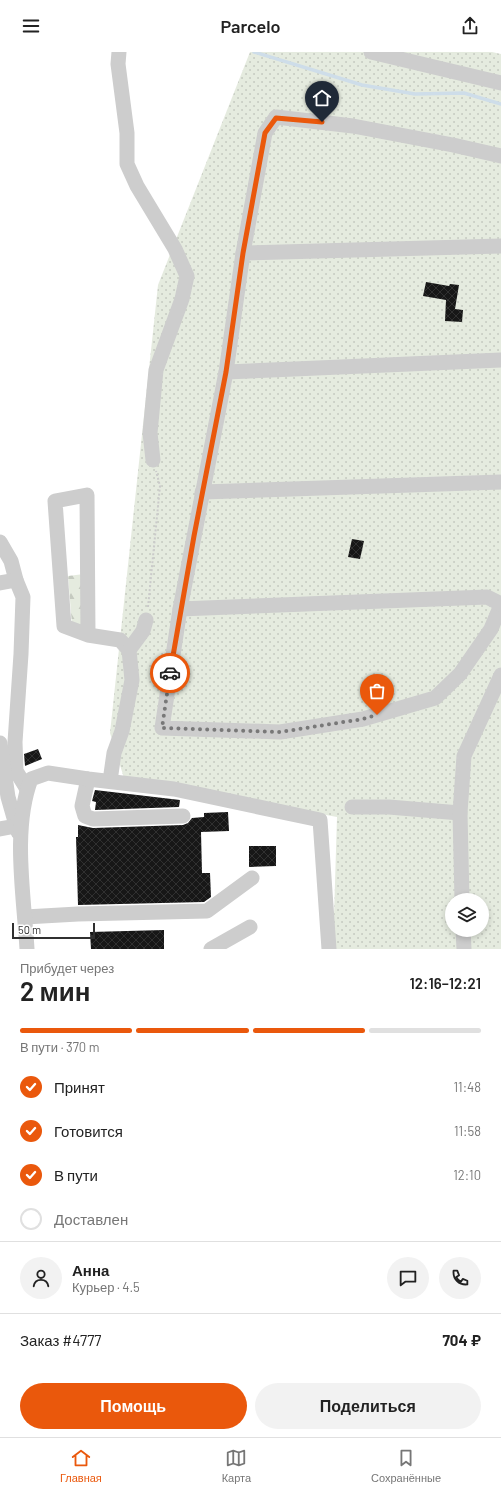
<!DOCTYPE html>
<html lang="ru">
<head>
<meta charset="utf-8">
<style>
	body { margin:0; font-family:Barlow,sans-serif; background:#f2f2f2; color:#222; height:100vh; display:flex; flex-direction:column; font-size:15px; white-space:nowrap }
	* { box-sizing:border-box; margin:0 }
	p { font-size:13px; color:#767676 }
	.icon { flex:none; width:22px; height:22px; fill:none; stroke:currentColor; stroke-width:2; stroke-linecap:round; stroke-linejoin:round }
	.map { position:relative; height:897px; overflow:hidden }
	.details { display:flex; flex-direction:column; background:#fff; flex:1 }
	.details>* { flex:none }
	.controls { position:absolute; left:445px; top:841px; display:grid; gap:8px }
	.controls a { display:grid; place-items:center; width:44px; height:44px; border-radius:50%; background:#fff; box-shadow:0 2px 6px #0003; font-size:20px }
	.scale { position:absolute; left:12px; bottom:10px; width:83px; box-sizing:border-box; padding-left:4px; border:2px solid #303030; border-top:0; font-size:11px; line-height:14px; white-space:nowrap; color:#303030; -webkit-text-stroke:3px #fff; paint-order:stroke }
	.pin { position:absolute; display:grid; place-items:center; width:34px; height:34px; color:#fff; margin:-41px -17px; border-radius:50% 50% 50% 0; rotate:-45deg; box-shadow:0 0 4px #0007 }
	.pin .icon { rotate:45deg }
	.courier { position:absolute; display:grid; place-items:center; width:40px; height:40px; margin:-20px; border:3px solid #ea580c; border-radius:50%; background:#fff; color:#222; box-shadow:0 1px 5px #0007 }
	.overview em { font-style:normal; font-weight:600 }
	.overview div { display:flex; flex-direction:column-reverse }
	.overview { display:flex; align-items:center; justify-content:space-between; height:68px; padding:0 20px }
	h1 { font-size:26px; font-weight:600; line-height:30px }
	.bar { display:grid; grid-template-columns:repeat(4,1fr); gap:6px 4px; align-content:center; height:48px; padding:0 20px }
	.bar i { height:5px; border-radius:3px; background:#e0e0e0 }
	.bar .selected { background:#ea580c }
	.bar p { grid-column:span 4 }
	.line { display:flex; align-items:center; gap:10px; padding:0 20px; border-top:1px solid #e0e0e0 }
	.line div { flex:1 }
	.round { display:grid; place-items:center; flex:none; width:42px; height:42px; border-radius:21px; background:#f2f2f2 }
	ol { padding:0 20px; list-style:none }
	li { display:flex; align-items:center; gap:12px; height:44px }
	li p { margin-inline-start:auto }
	li .icon { padding:4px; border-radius:50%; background:#ea580c; color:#fff; stroke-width:4 }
	li:last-child { color:#767676 }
	li i { width:22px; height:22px; border:2px solid #e0e0e0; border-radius:50% }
	.cta { display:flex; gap:8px; margin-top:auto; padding:8px 20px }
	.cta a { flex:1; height:46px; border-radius:24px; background:#ea580c; color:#fff; font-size:16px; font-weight:600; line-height:46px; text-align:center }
	.cta a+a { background:#f2f2f2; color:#222 }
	header { display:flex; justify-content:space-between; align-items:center; height:52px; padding:0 20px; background:#fff; font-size:18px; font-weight:600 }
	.tab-bar { display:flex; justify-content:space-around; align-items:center; height:56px; border-top:1px solid #e0e0e0; background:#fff; font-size:11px; color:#767676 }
	.tab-bar a { display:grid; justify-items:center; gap:2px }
	.tab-bar .selected { color:#ea580c }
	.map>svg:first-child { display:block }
	.grass { fill:url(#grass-dots); fill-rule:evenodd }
	.forest { fill:url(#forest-firs) }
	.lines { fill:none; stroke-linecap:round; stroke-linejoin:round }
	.stream { stroke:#cedde9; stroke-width:3.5 }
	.building { fill:url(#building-cross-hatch) }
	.path { stroke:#cacaca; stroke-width:2; stroke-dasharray:2 2; stroke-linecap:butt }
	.minor { stroke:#cdcdcd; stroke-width:15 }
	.done { stroke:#787878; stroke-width:4; stroke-dasharray:0 7.2 }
	.route { stroke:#ea580c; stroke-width:5 }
</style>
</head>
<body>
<header><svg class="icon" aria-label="menu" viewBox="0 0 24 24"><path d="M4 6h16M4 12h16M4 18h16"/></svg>Parcelo<svg class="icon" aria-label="share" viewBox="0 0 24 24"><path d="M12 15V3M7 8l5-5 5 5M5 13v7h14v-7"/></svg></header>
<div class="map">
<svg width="501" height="897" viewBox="0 0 501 897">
	<defs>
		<pattern id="grass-dots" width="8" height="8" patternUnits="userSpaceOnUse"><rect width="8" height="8" fill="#e5ebdf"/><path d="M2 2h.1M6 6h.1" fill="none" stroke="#c5cac0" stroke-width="1.8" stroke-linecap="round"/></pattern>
		<pattern id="forest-firs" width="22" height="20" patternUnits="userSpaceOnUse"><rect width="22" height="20" fill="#e5ebdf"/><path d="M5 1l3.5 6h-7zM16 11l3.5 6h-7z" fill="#c5cac0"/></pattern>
		<pattern id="building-cross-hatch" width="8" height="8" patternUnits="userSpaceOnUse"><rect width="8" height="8" fill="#171717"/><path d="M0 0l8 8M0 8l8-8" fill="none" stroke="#303030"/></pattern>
	</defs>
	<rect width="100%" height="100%" fill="#fff"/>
	<path class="grass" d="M250 0H492L501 2V897H333L337 765 124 726 110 681 158 233ZM452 848H482V878H452Z"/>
	<path class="forest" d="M84 522 83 575 72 573 68 524Z"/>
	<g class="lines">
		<path class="stream" d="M254 0 362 33 415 42 464 41 501 52"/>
	</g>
	<g class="building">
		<path d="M426 230 449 234 450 232 459 233 455 257 463 258 462 270 445 269 446 248 423 244Z"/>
		<path d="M352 487 364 489 360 507 348 505Z"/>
		<path d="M38 697 42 707 25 714 24 702Z"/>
		<path d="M95 738 180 748 179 755 95 758 96 750 92 749Z"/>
		<path d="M228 760 229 779 201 780 202 821H210L211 845 204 850 78 853 76 785H78V773L93 776 183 773 188 771 192 766 204 765V761Z"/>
		<path d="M249 794H276V814L249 815Z"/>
		<path d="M164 878V897H91L90 880Z"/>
	</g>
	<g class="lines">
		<path class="path" d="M148 555 160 434 156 419"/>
		<g class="minor">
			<path d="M119 0 118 12 127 81V112L137 134 175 197 187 224 182 247 156 318 150 381 153 408"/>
			<path d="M371 0 501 31"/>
			<path d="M501 104 453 93 353 74 276 65 265 81 243 201 226 320 180 557 162 676 280 680 363 667 435 646 460 622 491 577 501 553"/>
			<path d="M243 201 501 194"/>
			<path d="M226 320 501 308"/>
			<path d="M202 440 501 430"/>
			<path d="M0 490 11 509 16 528"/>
			<path d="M0 531 16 528 23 545 21 602 15 690 16 719 27 737"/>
			<path d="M180 557 487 545 501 552"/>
			<path d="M88 583 87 443 55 449 64 574 88 583 120 588 129 598"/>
			<path d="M0 691 8 745 18 780"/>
			<path d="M88 727 82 754 85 764 93 767 183 764"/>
			<path d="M110 729 114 701 122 679 132 628 129 598 143 579 146 568"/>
			<path d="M352 755H389L460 761"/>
			<path d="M0 777 16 774"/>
			<path d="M462 848 460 761 464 704 501 623"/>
			<path d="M25 865 78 862 207 859 252 826"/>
			<path d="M463 878 464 897"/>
			<path d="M27 897C24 844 12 777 31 727L48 721 88 727 174 737 320 768 329 897"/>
			<path d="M211 897 250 875"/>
		</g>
	</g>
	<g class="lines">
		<path class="done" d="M170 621 162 676 280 680 363 667 377 663"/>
		<path class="route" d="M170 621 194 484 226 320 243 201 265 81 276 66 322 70"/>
	</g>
</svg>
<div class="controls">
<a><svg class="icon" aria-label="layers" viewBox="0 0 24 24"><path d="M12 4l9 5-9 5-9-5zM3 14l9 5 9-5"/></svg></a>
</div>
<div class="scale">50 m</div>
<div class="pin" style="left:377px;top:663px;background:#ea580c"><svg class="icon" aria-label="bag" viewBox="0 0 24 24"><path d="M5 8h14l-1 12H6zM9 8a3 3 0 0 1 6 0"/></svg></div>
<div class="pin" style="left:322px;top:70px;background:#1f2937"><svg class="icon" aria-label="home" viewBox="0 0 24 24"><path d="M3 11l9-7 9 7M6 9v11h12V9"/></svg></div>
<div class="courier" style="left:170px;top:621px"><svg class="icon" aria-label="car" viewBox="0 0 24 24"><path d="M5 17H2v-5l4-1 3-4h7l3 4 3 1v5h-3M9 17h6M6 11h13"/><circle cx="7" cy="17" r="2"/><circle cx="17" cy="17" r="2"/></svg></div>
</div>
<section class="details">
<div class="overview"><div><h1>2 мин</h1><p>Прибудет через</p></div><em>12:16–12:21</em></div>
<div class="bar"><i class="selected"></i><i class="selected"></i><i class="selected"></i><i></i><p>В пути · 370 m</p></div>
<ol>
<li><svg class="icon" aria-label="check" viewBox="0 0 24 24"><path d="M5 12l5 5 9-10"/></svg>Принят<p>11:48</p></li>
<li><svg class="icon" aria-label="check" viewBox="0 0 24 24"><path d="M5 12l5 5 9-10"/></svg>Готовится<p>11:58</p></li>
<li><svg class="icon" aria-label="check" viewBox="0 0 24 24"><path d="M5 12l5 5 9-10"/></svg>В пути<p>12:10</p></li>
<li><i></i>Доставлен</li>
</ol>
<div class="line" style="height:72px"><a class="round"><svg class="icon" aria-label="person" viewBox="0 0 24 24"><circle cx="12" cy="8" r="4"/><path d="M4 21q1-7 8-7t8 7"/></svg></a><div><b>Анна</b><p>Курьер · 4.5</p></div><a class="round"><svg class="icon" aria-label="chat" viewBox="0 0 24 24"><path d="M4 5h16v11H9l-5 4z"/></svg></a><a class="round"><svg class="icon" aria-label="phone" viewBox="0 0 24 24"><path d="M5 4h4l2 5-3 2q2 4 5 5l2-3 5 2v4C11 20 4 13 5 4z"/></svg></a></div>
<div class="line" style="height:52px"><div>Заказ #4777</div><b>704 ₽</b></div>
<div class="cta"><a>Помощь</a><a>Поделиться</a></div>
</section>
<nav class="tab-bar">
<a class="selected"><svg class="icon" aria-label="home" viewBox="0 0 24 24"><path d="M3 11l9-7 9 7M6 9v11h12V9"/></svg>Главная</a>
<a><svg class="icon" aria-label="map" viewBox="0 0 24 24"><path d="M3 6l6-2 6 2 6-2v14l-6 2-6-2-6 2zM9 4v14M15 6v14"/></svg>Карта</a>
<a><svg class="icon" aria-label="saved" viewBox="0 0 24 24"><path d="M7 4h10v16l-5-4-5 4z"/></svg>Сохранённые</a>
</nav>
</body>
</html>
